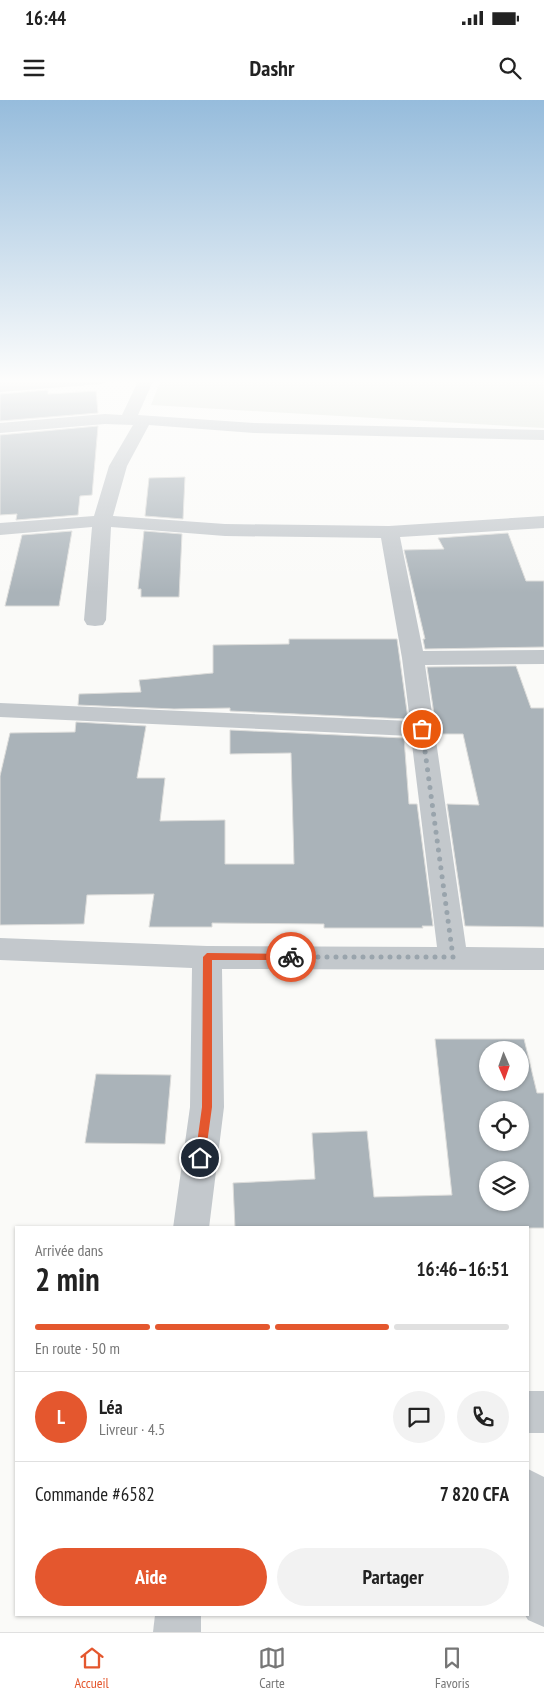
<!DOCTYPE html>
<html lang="fr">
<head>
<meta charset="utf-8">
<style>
	body { margin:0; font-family:"PT Sans Narrow",sans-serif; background:#f2f2f2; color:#222; height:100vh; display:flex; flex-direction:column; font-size:19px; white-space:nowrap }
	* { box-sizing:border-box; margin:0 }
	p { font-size:16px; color:#767676 }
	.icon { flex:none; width:28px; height:28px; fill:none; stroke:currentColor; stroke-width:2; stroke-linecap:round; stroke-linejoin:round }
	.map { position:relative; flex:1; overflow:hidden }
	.sheet { position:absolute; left:15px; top:1126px; width:514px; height:390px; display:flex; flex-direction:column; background:#fff; border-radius:0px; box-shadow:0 1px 4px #0004 }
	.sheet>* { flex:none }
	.needle { width:32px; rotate:178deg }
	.tools { position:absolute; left:479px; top:941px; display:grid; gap:10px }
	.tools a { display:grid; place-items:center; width:50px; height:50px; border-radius:50%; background:#fff; box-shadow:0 1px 4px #0004; font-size:25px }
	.pin { position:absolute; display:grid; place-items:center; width:42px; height:42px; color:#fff; margin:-21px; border:2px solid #fff; border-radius:50%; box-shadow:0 1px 5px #0007 }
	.courier { position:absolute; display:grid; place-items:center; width:50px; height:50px; margin:-25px; border:4px solid #e4572e; border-radius:50%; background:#fff; color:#222; box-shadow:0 1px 6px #0007 }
	.headline em { font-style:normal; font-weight:600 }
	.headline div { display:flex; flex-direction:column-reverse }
	.headline { display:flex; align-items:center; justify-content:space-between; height:85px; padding:0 20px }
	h1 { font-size:32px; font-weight:600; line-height:38px }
	.bar { display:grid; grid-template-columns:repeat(4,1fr); gap:8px 5px; align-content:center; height:60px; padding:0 20px }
	.bar i { height:6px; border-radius:4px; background:#e0e0e0 }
	.bar .active { background:#e4572e }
	.bar p { grid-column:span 4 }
	.line { display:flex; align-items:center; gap:12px; padding:0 20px; border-top:1px solid #e0e0e0 }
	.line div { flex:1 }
	.round { display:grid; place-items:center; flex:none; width:52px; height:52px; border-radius:26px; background:#f2f2f2 }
	.primary-button { display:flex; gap:10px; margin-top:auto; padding:10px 20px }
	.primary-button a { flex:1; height:58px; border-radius:30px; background:#e4572e; color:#fff; font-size:20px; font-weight:600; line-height:58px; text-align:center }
	.primary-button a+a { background:#f2f2f2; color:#222 }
	.status { display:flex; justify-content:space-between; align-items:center; height:35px; padding:0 25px; background:#fff; direction:ltr }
	.status svg { height:14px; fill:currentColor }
	header { display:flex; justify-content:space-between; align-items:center; height:65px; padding:0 20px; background:#fff; font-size:22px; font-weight:600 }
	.tabs { display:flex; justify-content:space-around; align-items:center; height:70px; border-top:1px solid #e0e0e0; background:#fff; font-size:14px; color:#767676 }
	.tabs a { display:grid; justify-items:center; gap:2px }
	.tabs .active { color:#e4572e }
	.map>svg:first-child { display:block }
	.green { fill:#dadfd7 }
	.building { fill:#aab3b9; stroke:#dcdcda; fill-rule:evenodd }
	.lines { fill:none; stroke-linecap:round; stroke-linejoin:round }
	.street { fill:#c3c8cc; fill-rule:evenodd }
	.route { fill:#e4572e }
	.done { stroke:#99a4ac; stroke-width:5; stroke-dasharray:0 9 }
</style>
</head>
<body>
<div class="status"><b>16:44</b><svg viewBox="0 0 49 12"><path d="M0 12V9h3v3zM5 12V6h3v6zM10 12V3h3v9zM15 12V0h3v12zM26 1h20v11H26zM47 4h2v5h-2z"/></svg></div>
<header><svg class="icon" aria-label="menu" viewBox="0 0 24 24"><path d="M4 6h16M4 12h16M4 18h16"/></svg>Dashr<svg class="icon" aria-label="search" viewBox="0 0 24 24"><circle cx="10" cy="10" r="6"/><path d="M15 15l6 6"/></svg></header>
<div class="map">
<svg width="544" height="1532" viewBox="0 0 544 1532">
	<rect width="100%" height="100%" fill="#fafaf8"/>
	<path class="green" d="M161 279H544V328L151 305Z"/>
	<g class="building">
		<path d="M48 290V294L96 291 98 313 0 321V294Z"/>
		<path d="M98 326 92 395 80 396 78 415 16 420 17 414 0 415V335Z"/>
		<path d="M185 377 183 419 145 416 149 378Z"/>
		<path d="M72 431 59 506H5L22 435Z"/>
		<path d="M144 431 182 434 179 497H141V489H138Z"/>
		<path d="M508 433 526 481H544V547L425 549 423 539H425L404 450 444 449 438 438Z"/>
		<path d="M289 539H397L408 619 230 611V608L174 609 78 605 79 594 141 592 139 580 213 573V545L289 544Z"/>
		<path d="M516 566 531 608H544V827L465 826 447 704 479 705 463 634H437L427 567Z"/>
		<path d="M76 622 146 626 137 678H165L160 721 225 720V764H294L291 653 230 654V630L404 638 409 704H417L433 826H422L423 828H324V824L212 823V827H149L154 794 87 795 84 824 0 825V676L10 633 75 632Z"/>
		<path d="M435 939H524L537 993H544V1128H235L233 1083 315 1079 312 1033 367 1031 374 1097 452 1095ZM488 950H520V982H488ZM488 1010H520V1042H488ZM488 1070H520V1102H488Z"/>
		<path d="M96 974 171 975 165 1044 85 1043Z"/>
	</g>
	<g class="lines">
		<g class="street">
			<path d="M46 279H110L107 282 102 284 0 292V282Z"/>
			<path d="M139 279H154L138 315 254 323 544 330V340L254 333 149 325 127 366 113 416 225 424 389 426 544 416V428L400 437 423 551 544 550V564L425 565 466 847 544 848V870L222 869 224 1007 209 1128H173L190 1007 192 868 0 860V838L207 846 437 847 411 636 0 617V603L410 621 402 558 381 438 225 436 111 427 106 520 103 525 95 526 87 525 84 520 92 427 0 435V423L94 416 109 366 133 325 105 324 0 333V323L105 314 122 315Z"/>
			<rect x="528" y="1291" width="16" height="42"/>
			<path d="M528 1369 544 1377V1527L528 1520 525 1515H528Z"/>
			<path d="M155 1515H201V1532H153Z"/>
		</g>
	</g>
	<linearGradient id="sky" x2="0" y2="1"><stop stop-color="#96bcdc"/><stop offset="0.57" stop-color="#fdfdfc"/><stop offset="1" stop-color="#fdfdfc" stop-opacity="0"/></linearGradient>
	<rect width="544" height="493" fill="url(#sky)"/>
	<path class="route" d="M207 853 291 854 295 857 291 860H212V1007L205 1058 200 1063 195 1058 202 1007 203 857Z"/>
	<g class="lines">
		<path class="done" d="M291 857H453L422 629"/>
	</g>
</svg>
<div class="tools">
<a><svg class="needle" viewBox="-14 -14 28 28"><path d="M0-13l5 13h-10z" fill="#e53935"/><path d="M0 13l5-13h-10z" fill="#767676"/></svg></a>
<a><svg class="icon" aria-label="locate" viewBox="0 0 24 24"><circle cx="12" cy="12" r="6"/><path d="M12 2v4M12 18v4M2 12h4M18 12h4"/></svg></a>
<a><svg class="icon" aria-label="layers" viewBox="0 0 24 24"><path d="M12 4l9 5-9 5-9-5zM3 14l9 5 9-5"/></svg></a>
</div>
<div class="pin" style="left:422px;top:629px;background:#ea580c"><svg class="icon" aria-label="bag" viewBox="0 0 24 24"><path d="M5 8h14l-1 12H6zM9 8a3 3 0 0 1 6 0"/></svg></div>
<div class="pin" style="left:200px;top:1058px;background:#1f2937"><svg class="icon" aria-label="home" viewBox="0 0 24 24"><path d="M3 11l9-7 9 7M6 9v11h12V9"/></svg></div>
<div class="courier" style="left:291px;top:857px"><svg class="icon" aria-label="bike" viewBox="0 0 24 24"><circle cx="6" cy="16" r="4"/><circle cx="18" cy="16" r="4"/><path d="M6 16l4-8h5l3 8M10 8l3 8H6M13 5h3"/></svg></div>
<section class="sheet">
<div class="headline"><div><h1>2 min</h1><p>Arrivée dans</p></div><em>16:46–16:51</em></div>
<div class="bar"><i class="active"></i><i class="active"></i><i class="active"></i><i></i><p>En route · 50 m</p></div>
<div class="line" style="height:90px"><b class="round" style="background:#e4572e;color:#fff">L</b><div><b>Léa</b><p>Livreur · 4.5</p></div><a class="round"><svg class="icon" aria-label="chat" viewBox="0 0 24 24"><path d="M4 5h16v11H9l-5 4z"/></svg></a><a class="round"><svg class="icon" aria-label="phone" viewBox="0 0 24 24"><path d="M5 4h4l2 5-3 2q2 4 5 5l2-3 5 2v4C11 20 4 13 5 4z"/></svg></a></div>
<div class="line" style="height:65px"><div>Commande #6582</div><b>7 820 CFA</b></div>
<div class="primary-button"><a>Aide</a><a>Partager</a></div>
</section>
</div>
<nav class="tabs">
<a class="active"><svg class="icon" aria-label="home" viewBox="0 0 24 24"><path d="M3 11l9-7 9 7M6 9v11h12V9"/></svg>Accueil</a>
<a><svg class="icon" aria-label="map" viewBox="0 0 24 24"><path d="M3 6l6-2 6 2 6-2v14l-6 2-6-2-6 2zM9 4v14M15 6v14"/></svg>Carte</a>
<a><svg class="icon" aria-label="saved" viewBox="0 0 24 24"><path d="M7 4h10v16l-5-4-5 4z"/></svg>Favoris</a>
</nav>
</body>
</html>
